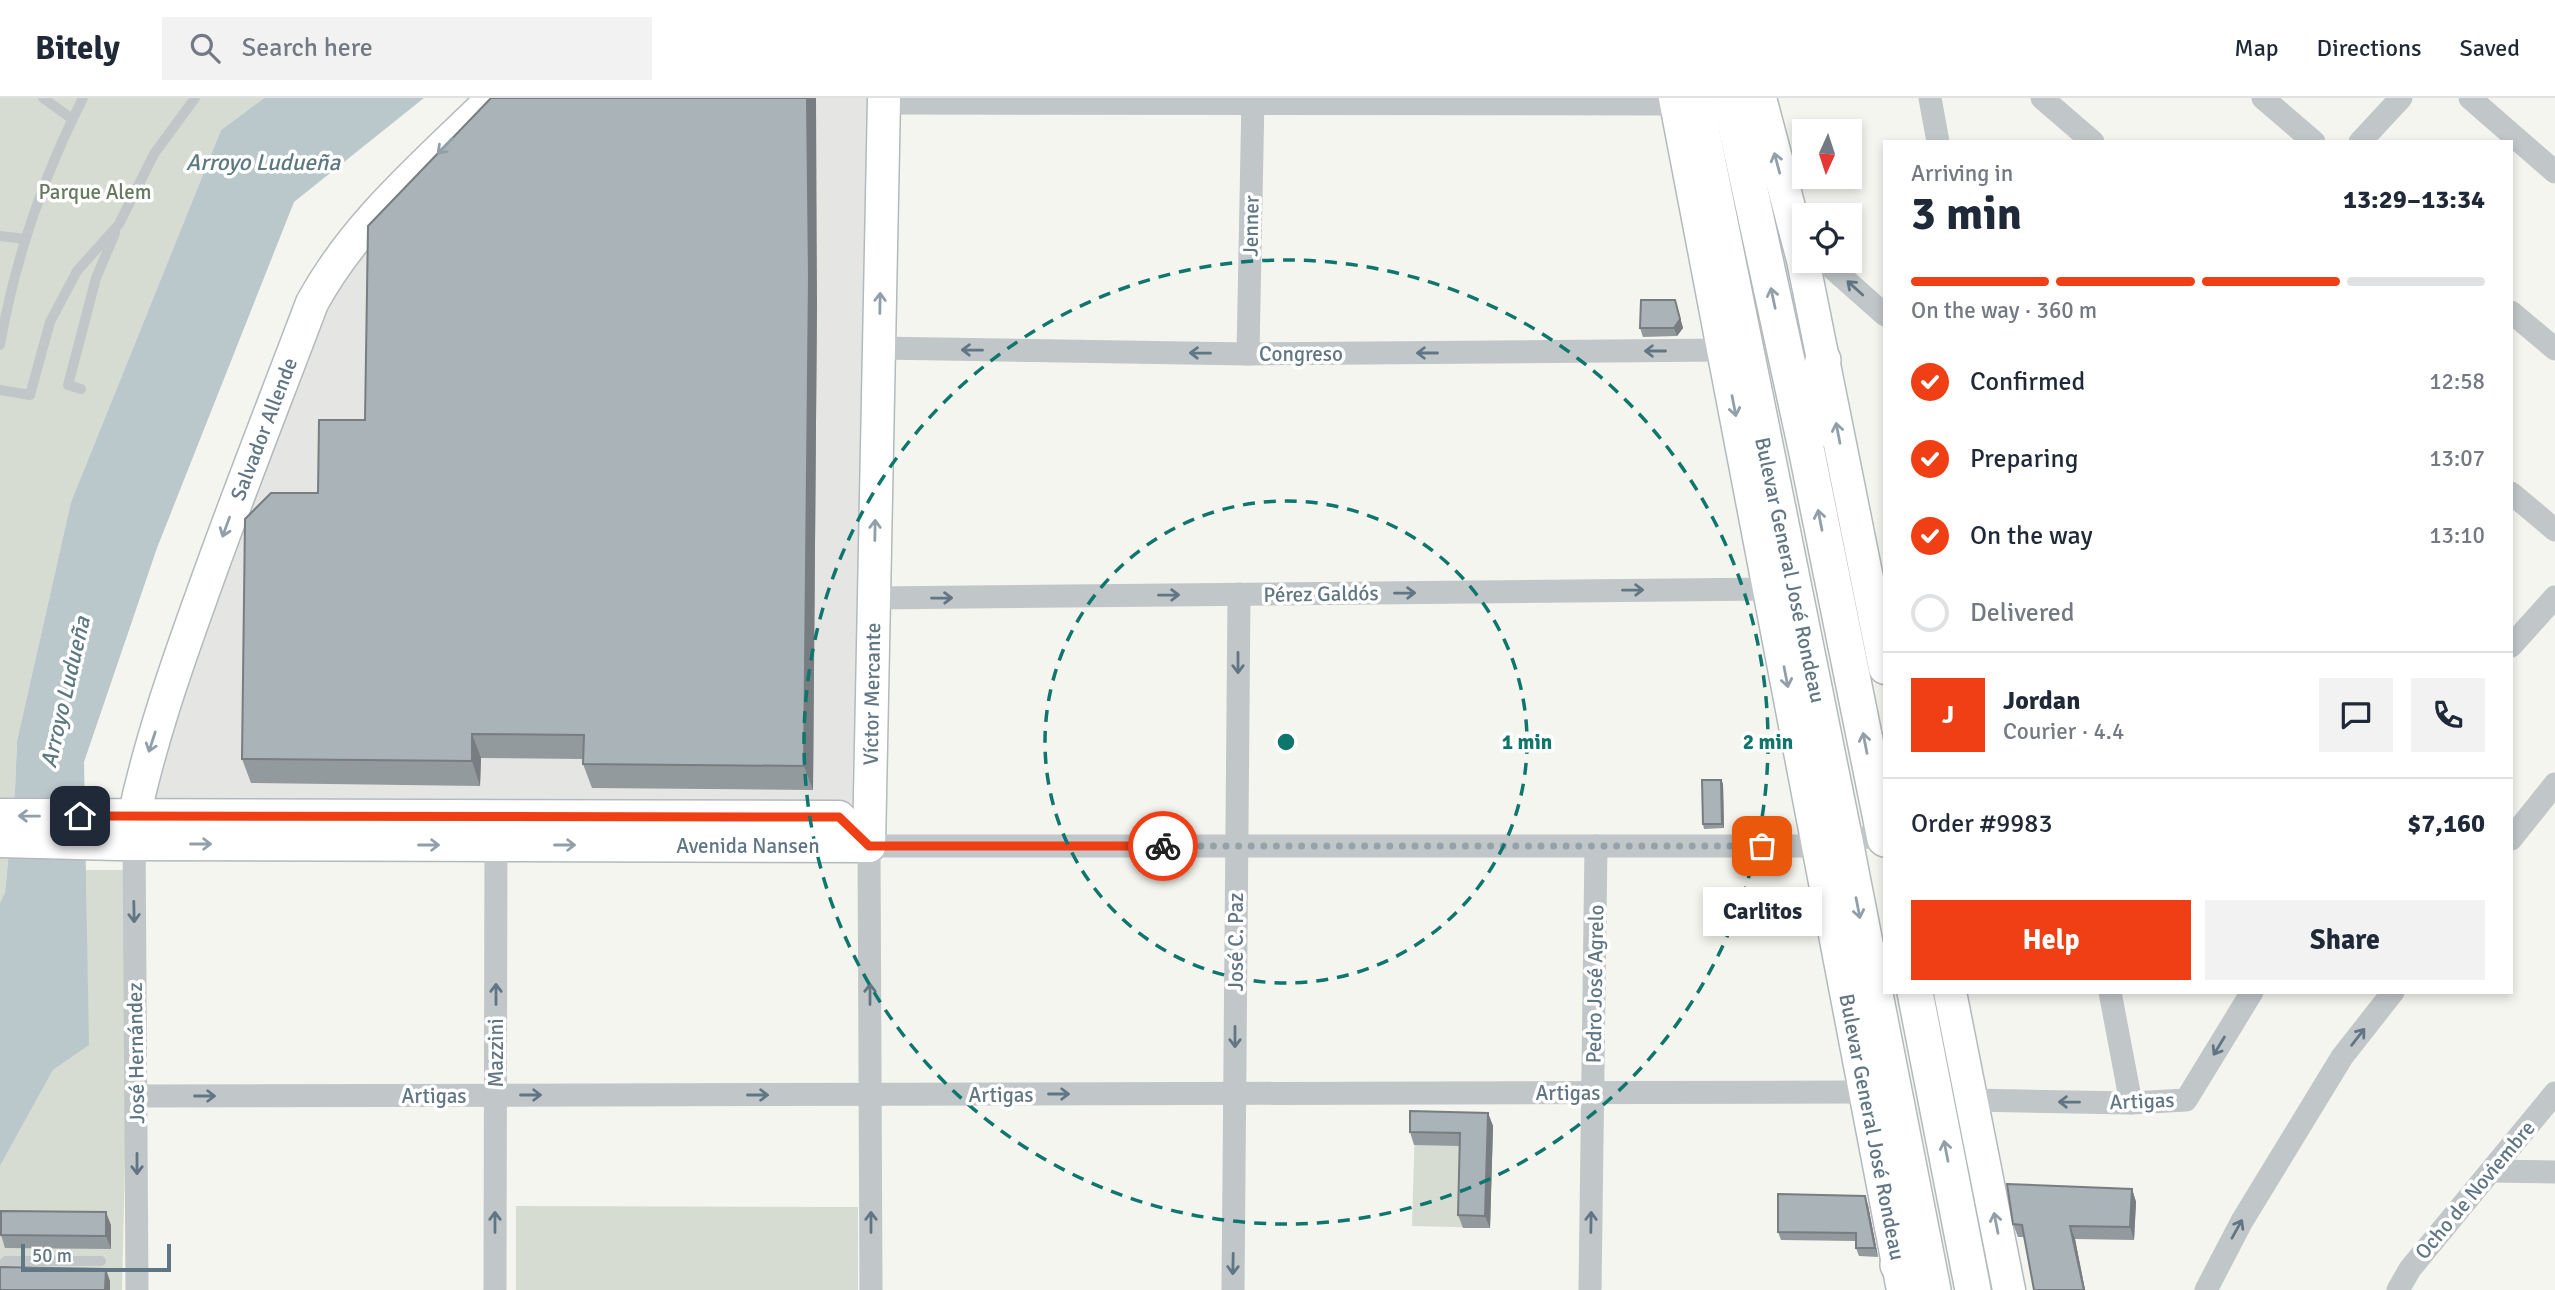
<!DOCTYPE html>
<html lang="en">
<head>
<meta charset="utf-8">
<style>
	body { margin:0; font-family:Signika,sans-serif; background:#f2f2f3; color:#1f2937; height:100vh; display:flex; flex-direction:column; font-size:26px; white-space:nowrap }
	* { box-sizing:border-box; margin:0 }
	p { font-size:23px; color:#747a83 }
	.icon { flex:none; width:38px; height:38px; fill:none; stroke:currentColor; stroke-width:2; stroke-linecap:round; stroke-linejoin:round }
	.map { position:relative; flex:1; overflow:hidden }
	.drawer { position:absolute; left:1883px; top:42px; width:630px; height:854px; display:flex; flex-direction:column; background:#fff; border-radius:0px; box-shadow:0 4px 10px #0003 }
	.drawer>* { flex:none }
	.needle { width:46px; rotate:183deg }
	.buttons { position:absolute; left:1792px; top:21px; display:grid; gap:14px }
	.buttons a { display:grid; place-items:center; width:70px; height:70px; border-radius:0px; background:#fff; box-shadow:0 4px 10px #0003; font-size:35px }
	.scale { position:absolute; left:21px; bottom:18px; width:150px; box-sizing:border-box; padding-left:7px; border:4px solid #617684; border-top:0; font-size:19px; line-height:24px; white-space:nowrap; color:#617684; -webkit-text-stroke:5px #fff; paint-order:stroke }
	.pin { position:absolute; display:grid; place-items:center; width:60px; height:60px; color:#fff; margin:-30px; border-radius:14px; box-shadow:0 4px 10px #0006 }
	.courier { position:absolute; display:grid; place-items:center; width:70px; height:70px; margin:-35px; border:5px solid #f03e15; border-radius:50%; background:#fff; color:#222; box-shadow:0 2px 9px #0007 }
	.bubble { position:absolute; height:49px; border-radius:0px; background:#fff; box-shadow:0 4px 10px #0003; font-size:23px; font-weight:800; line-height:49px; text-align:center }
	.summary em { font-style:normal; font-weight:800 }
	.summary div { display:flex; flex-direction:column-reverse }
	.summary { display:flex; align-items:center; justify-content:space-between; height:119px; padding:0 28px }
	h1 { font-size:46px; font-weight:800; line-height:52px }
	.bar { display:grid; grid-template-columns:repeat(4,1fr); gap:10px 7px; align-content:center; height:84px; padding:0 28px }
	.bar i { height:9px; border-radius:5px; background:#e0e1e3 }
	.bar .active { background:#f03e15 }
	.bar p { grid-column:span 4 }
	.line { display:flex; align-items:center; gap:18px; padding:0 28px; border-top:2px solid #e0e1e3 }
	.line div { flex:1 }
	.round { display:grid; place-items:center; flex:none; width:74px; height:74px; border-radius:0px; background:#f2f2f3 }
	ol { padding:0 28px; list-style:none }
	li { display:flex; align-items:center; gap:21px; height:77px }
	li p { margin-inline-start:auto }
	li .icon { padding:7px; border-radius:50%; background:#f03e15; color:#fff; stroke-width:4 }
	li:last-child { color:#747a83 }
	li i { width:38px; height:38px; border:4px solid #e0e1e3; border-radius:50% }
	.cta { display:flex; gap:14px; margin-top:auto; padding:14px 28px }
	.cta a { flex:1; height:80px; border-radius:0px; background:#f03e15; color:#fff; font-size:28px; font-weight:800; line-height:80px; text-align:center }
	.cta a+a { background:#f2f2f3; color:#1f2937 }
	header { display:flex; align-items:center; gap:42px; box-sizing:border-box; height:98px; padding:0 35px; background:#fff; border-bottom:2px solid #e0e1e3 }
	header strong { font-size:33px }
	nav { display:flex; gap:38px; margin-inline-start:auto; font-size:24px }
	.search { width:490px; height:63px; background:#f2f2f3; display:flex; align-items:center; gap:18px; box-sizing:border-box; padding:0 24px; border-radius:0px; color:#747a83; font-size:26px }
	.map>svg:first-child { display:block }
	.built { fill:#e5e6e4 }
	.green { fill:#d6dcd1 }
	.water { fill:#bac8cc }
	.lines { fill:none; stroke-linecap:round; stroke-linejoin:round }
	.secondary-casing { stroke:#b3b9bd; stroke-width:35 }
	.primary-casing { stroke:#b4b9bc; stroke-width:38 }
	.lane { stroke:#c1c6c9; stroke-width:10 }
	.street { stroke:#c1c6c9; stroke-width:23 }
	.secondary { stroke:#fff; stroke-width:32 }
	.primary { stroke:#fff; stroke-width:35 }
	.wall { fill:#929a9e }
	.shaded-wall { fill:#777d81 }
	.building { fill:#aab3b8; stroke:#777d81; stroke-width:2 }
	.oneway { stroke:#909fa9 }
	.oneway2 { stroke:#617684 }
	.done { stroke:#95a2aa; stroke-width:7; stroke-dasharray:0 12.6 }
	.route { stroke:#f03e15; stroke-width:9 }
	.ring { fill:none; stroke:#0f766e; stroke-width:3.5; stroke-dasharray:12 9 }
	.labels { text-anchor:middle; stroke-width:7; stroke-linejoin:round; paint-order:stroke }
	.park-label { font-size:21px; fill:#677a60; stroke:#fff }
	.street-label { font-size:21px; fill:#617684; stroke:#fff }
	.water-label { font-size:23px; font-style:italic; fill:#5c7981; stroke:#fff }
	.centre { fill:#0f766e; stroke:#fff; stroke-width:3.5 }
	.ring-label { font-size:21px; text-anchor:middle; font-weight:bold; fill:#0f766e; stroke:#fff; stroke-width:7; stroke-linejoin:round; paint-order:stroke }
</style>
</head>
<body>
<header>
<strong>Bitely</strong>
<div class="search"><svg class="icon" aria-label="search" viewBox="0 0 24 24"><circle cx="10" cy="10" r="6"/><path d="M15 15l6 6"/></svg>Search here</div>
<nav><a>Map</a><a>Directions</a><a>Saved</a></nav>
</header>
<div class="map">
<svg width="2555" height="1192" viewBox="0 0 2555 1192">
	<rect width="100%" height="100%" fill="#f5f5f0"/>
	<path class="built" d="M493 0H884L869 748 134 719 312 205Z"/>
	<g class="green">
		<path d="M0 0H264L221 32 71 404 17 643 15 692 5 794 0 805Z"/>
		<path d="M86 772H123L126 1014 122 1192H0V1068L53 972 88 947Z"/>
		<path d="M1415 1026 1493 1028 1490 1130 1412 1128Z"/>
		<path d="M516 1108 858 1109V1192H516Z"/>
	</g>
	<path class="water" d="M264 0H424L294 104 157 450 84 664 89 947 53 972 0 1068V805L5 794 15 692 17 643 71 404 221 32Z"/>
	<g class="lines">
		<g class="secondary-casing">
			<g id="secondary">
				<path d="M1675 0 1903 1192"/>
				<path d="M1760 0 1803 162 1885 570"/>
				<path d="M0 717 839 719 869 748"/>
				<path d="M134 719C150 644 175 572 201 500 236 401 275 303 312 205 356 124 428 64 493 0"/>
				<path d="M0 743 117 746 869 748"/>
				<path d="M869 748 884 0"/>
				<path d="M1950 894 2009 1192"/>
			</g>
		</g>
		<g class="primary-casing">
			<g id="primary">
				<path d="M1695 0 1845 743 1933 1192"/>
				<path d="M1730 0 1807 355 1885 741"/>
				<path d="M1810 337 1823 262"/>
				<path d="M1915 894 1973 1192"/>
				<path d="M1898 1167 1903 1106"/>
			</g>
		</g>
		<g class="lane">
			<path d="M43 0 72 21"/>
			<path d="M0 138 25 141"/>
			<path d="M0 247C15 161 44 77 83 0"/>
			<path d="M81 291 68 287 96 180 115 135"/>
			<path d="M0 292 30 297 50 224 77 173 119 126 154 56 195 0"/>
			<path d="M0 1169 6 1163H101"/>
		</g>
		<g class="street">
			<path d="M1930 0 1938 44"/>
			<path d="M2042 0 2093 44"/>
			<path d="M2263 0 2314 44"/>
			<path d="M2470 0 2555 74"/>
			<path d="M884 5 1676 6"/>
			<path d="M2360 44 2401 0"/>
			<path d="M1824 163 1885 217"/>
			<path d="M2511 214 2555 251"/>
			<path d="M879 250 1248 256 1723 252"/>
			<path d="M1248 256 1253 0"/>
			<path d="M2511 395 2555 432"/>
			<path d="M874 500 1769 491"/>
			<path d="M2511 548 2555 499"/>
			<path d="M134 733 137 1192"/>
			<path d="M2511 741 2555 686"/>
			<path d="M2110 894 2131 1005"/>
			<path d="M137 998 1865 994"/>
			<path d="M1971 1002 2131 1005 2186 1002 2252 894"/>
			<path d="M2491 1073 2555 1074"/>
			<path d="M495 1192 496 733"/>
			<path d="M871 1192 869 748H1818L1885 736"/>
			<path d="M1233 1192 1239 496"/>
			<path d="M1590 1192 1596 748"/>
			<path d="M2206 1192 2242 1123 2342 959 2393 894"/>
			<path d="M2398 1192 2410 1171 2555 995"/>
		</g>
		<use href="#secondary" class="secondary"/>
		<use href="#primary" class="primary"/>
	</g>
	<g class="wall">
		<path d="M817 202 813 692 592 690 583 666 584 661 481 660 480 688 251 685 242 661 318 395 365 322Z"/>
		<path d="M1675 202 1683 230 1677 238 1643 239 1640 230Z"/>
		<path d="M1721 682 1723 686 1724 730 1704 731 1703 726Z"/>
		<path d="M1488 1015 1493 1028 1490 1130H1463L1458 1117 1460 1048 1414 1047 1410 1034Z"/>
		<path d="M2132 1091 2136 1104 2134 1142 2075 1141 2085 1192H2034L2024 1139H2018L2013 1126Z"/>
		<path d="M1868 1107 1878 1159 1859 1158 1856 1150V1143L1781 1142 1778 1134Z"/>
		<path d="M111 1127V1151L5 1150 1 1137Z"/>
	</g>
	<g class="shaded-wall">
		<path d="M807 0H816L817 202 813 692 804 668Z"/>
		<path d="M1675 202 1683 230 1677 238 1674 230Z"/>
		<path d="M472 636 481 660 480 688 472 663Z"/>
		<path d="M1721 682 1723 686 1724 730 1722 726Z"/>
		<path d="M1488 1015 1493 1028 1490 1130 1485 1118Z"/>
		<path d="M2132 1091 2136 1104 2134 1142 2130 1129Z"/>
		<path d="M1865 1098 1868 1107 1878 1159 1875 1150Z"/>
		<path d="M106 1114 111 1127V1151L106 1138Z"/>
		<path d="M2070 1128 2075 1141 2085 1192H2084Z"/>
		<path d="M106 1171 110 1183V1192H105Z"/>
	</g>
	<g class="building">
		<path d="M491 0H807L809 178 804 668 583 666 584 637 472 636V663L242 661 245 421 271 395H318L319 322H365L368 128Z"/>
		<path d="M1641 202H1675L1680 221 1674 230H1640Z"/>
		<path d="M1702 682H1721L1722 726H1703Z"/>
		<path d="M1410 1013 1488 1015 1485 1118 1458 1117 1460 1035 1410 1034Z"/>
		<path d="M2007 1086 2132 1091 2130 1129 2070 1128 2084 1192H2034L2022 1127 2013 1126Z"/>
		<path d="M1778 1096 1865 1098 1875 1150H1856V1135L1778 1134Z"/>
		<path d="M1 1113 106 1114V1138L1 1137Z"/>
		<path d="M0 1169 106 1171 105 1192H0Z"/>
	</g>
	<defs><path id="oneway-shaft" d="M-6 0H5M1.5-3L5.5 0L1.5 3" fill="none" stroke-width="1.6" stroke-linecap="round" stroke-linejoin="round" transform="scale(1.75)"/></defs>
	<g class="oneway">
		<use href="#oneway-shaft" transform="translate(445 48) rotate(135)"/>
		<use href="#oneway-shaft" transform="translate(1777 65) rotate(-105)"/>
		<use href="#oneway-shaft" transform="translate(1773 200) rotate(-102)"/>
		<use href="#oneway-shaft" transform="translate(880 205) rotate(-89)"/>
		<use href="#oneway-shaft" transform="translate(1734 308) rotate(79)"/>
		<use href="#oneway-shaft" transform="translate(1838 335) rotate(-101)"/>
		<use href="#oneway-shaft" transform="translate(1820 422) rotate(-101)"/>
		<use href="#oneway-shaft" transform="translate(226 429) rotate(110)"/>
		<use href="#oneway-shaft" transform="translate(875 432) rotate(-89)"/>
		<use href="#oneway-shaft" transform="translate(1786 579) rotate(79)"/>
		<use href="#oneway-shaft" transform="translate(152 644) rotate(108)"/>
		<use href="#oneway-shaft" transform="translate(1865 645) rotate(-101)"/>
		<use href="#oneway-shaft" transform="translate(29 718) rotate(-179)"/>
		<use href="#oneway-shaft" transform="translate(201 746)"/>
		<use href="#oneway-shaft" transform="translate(429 747)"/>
		<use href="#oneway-shaft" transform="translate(565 747)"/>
		<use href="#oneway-shaft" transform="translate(1858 810) rotate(79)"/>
		<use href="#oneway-shaft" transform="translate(1946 1053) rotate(-101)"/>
		<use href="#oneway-shaft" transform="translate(1996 1125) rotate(-101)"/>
	</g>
	<g class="oneway2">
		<use href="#oneway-shaft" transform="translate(1855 190) rotate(-138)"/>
		<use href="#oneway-shaft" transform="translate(972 252) rotate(-179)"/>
		<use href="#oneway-shaft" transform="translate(1655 253) rotate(180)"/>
		<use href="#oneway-shaft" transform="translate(1200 255) rotate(-179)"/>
		<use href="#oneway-shaft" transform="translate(1427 255) rotate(180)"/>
		<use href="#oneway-shaft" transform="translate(1633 492) rotate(-1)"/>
		<use href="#oneway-shaft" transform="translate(1405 495) rotate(-1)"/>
		<use href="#oneway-shaft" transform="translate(1169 497) rotate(-1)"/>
		<use href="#oneway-shaft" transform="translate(942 500) rotate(-1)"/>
		<use href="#oneway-shaft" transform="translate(1238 565) rotate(90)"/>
		<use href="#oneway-shaft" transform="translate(134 814) rotate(89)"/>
		<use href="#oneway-shaft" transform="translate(496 896) rotate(-90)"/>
		<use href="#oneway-shaft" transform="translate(870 896) rotate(-90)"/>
		<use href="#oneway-shaft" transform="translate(1235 939) rotate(90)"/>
		<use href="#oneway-shaft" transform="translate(2358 939) rotate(-52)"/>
		<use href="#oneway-shaft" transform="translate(2219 948) rotate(121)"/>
		<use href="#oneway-shaft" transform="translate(1059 996)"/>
		<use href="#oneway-shaft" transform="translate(531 997)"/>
		<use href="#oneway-shaft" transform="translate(758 997)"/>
		<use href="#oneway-shaft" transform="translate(205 998)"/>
		<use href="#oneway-shaft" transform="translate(2069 1004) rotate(-179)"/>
		<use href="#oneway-shaft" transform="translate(137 1066) rotate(90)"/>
		<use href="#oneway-shaft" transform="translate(495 1124) rotate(-90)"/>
		<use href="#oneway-shaft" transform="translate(871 1124) rotate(-90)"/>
		<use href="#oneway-shaft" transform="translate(1591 1124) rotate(-89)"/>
		<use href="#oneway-shaft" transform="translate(2237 1131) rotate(-61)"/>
		<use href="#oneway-shaft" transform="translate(1233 1166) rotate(91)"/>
	</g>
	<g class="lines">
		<path class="done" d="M1163 748H1762"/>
		<path class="route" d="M80 718 839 719 869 748H1163"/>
	</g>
	<g class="ring">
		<circle cx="1286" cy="644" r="241"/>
		<circle cx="1286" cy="644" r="482"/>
	</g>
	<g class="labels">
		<g class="park-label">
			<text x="95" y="101">Parque Alem</text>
		</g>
		<g class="street-label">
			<text transform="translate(1251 128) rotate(-89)" y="7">Jenner</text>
			<text x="1301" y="263">Congreso</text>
			<text transform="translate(264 331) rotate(-69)" y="7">Salvador Allende</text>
			<text transform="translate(1790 472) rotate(78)" y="7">Bulevar General José Rondeau</text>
			<text transform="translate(1321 496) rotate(-1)" y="7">Pérez Galdós</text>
			<text transform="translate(872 596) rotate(-89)" y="7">Víctor Mercante</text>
			<text x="748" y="755">Avenida Nansen</text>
			<text transform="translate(1236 844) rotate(-90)" y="7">José C. Paz</text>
			<text transform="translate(1595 886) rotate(-89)" y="7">Pedro José Agrelo</text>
			<text transform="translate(136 955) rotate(-91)" y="7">José Hernández</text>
			<text transform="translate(496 955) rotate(-90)" y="7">Mazzini</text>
			<text x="1568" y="1002">Artigas</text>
			<text x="1001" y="1004">Artigas</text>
			<text x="434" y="1005">Artigas</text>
			<text transform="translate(2142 1003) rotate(-2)" y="7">Artigas</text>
			<text transform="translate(1872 1029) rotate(79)" y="7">Bulevar General José Rondeau</text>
			<text transform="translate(2475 1092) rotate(-50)" y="7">Ocho de Noviembre</text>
		</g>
		<g class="water-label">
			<text x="263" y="72">Arroyo Ludueña</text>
			<text transform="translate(65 594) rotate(-77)" y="8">Arroyo Ludueña</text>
		</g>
	</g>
	<circle cx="1286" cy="644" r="10" class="centre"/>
	<g class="ring-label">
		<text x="1527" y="651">1 min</text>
		<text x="1768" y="651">2 min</text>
	</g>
</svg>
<div class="buttons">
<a><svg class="needle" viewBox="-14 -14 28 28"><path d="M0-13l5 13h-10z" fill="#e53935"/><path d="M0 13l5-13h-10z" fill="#747a83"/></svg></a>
<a><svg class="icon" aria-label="locate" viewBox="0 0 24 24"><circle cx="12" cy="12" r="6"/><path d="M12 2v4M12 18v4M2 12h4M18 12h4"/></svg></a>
</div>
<div class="scale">50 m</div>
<div class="pin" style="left:1762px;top:748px;background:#ea580c"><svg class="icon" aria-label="bag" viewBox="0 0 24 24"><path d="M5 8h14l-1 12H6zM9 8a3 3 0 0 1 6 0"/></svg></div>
<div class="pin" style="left:80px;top:718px;background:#1f2937"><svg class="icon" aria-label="home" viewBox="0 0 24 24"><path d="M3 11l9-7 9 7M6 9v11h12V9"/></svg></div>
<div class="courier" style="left:1163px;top:748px"><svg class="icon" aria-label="bike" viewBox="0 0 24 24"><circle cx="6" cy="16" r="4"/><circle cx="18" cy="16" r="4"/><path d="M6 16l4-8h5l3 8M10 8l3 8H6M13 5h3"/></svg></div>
<div class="bubble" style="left:1703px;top:789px;width:119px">Carlitos</div>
<section class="drawer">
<div class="summary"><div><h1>3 min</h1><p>Arriving in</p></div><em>13:29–13:34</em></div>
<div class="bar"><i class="active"></i><i class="active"></i><i class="active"></i><i></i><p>On the way · 360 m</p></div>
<ol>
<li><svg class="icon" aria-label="check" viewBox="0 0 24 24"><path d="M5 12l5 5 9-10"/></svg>Confirmed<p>12:58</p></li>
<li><svg class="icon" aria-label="check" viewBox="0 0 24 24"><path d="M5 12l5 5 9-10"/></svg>Preparing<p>13:07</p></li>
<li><svg class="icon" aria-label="check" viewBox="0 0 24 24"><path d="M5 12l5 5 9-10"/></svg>On the way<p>13:10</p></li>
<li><i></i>Delivered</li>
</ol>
<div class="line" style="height:126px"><b class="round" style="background:#f03e15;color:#fff">J</b><div><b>Jordan</b><p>Courier · 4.4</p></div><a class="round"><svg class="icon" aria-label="chat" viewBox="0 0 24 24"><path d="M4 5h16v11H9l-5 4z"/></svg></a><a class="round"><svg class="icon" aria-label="phone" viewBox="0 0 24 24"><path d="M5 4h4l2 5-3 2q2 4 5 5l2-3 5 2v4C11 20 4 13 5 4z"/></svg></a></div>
<div class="line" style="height:91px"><div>Order #9983</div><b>$7,160</b></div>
<div class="cta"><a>Help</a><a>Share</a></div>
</section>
</div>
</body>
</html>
